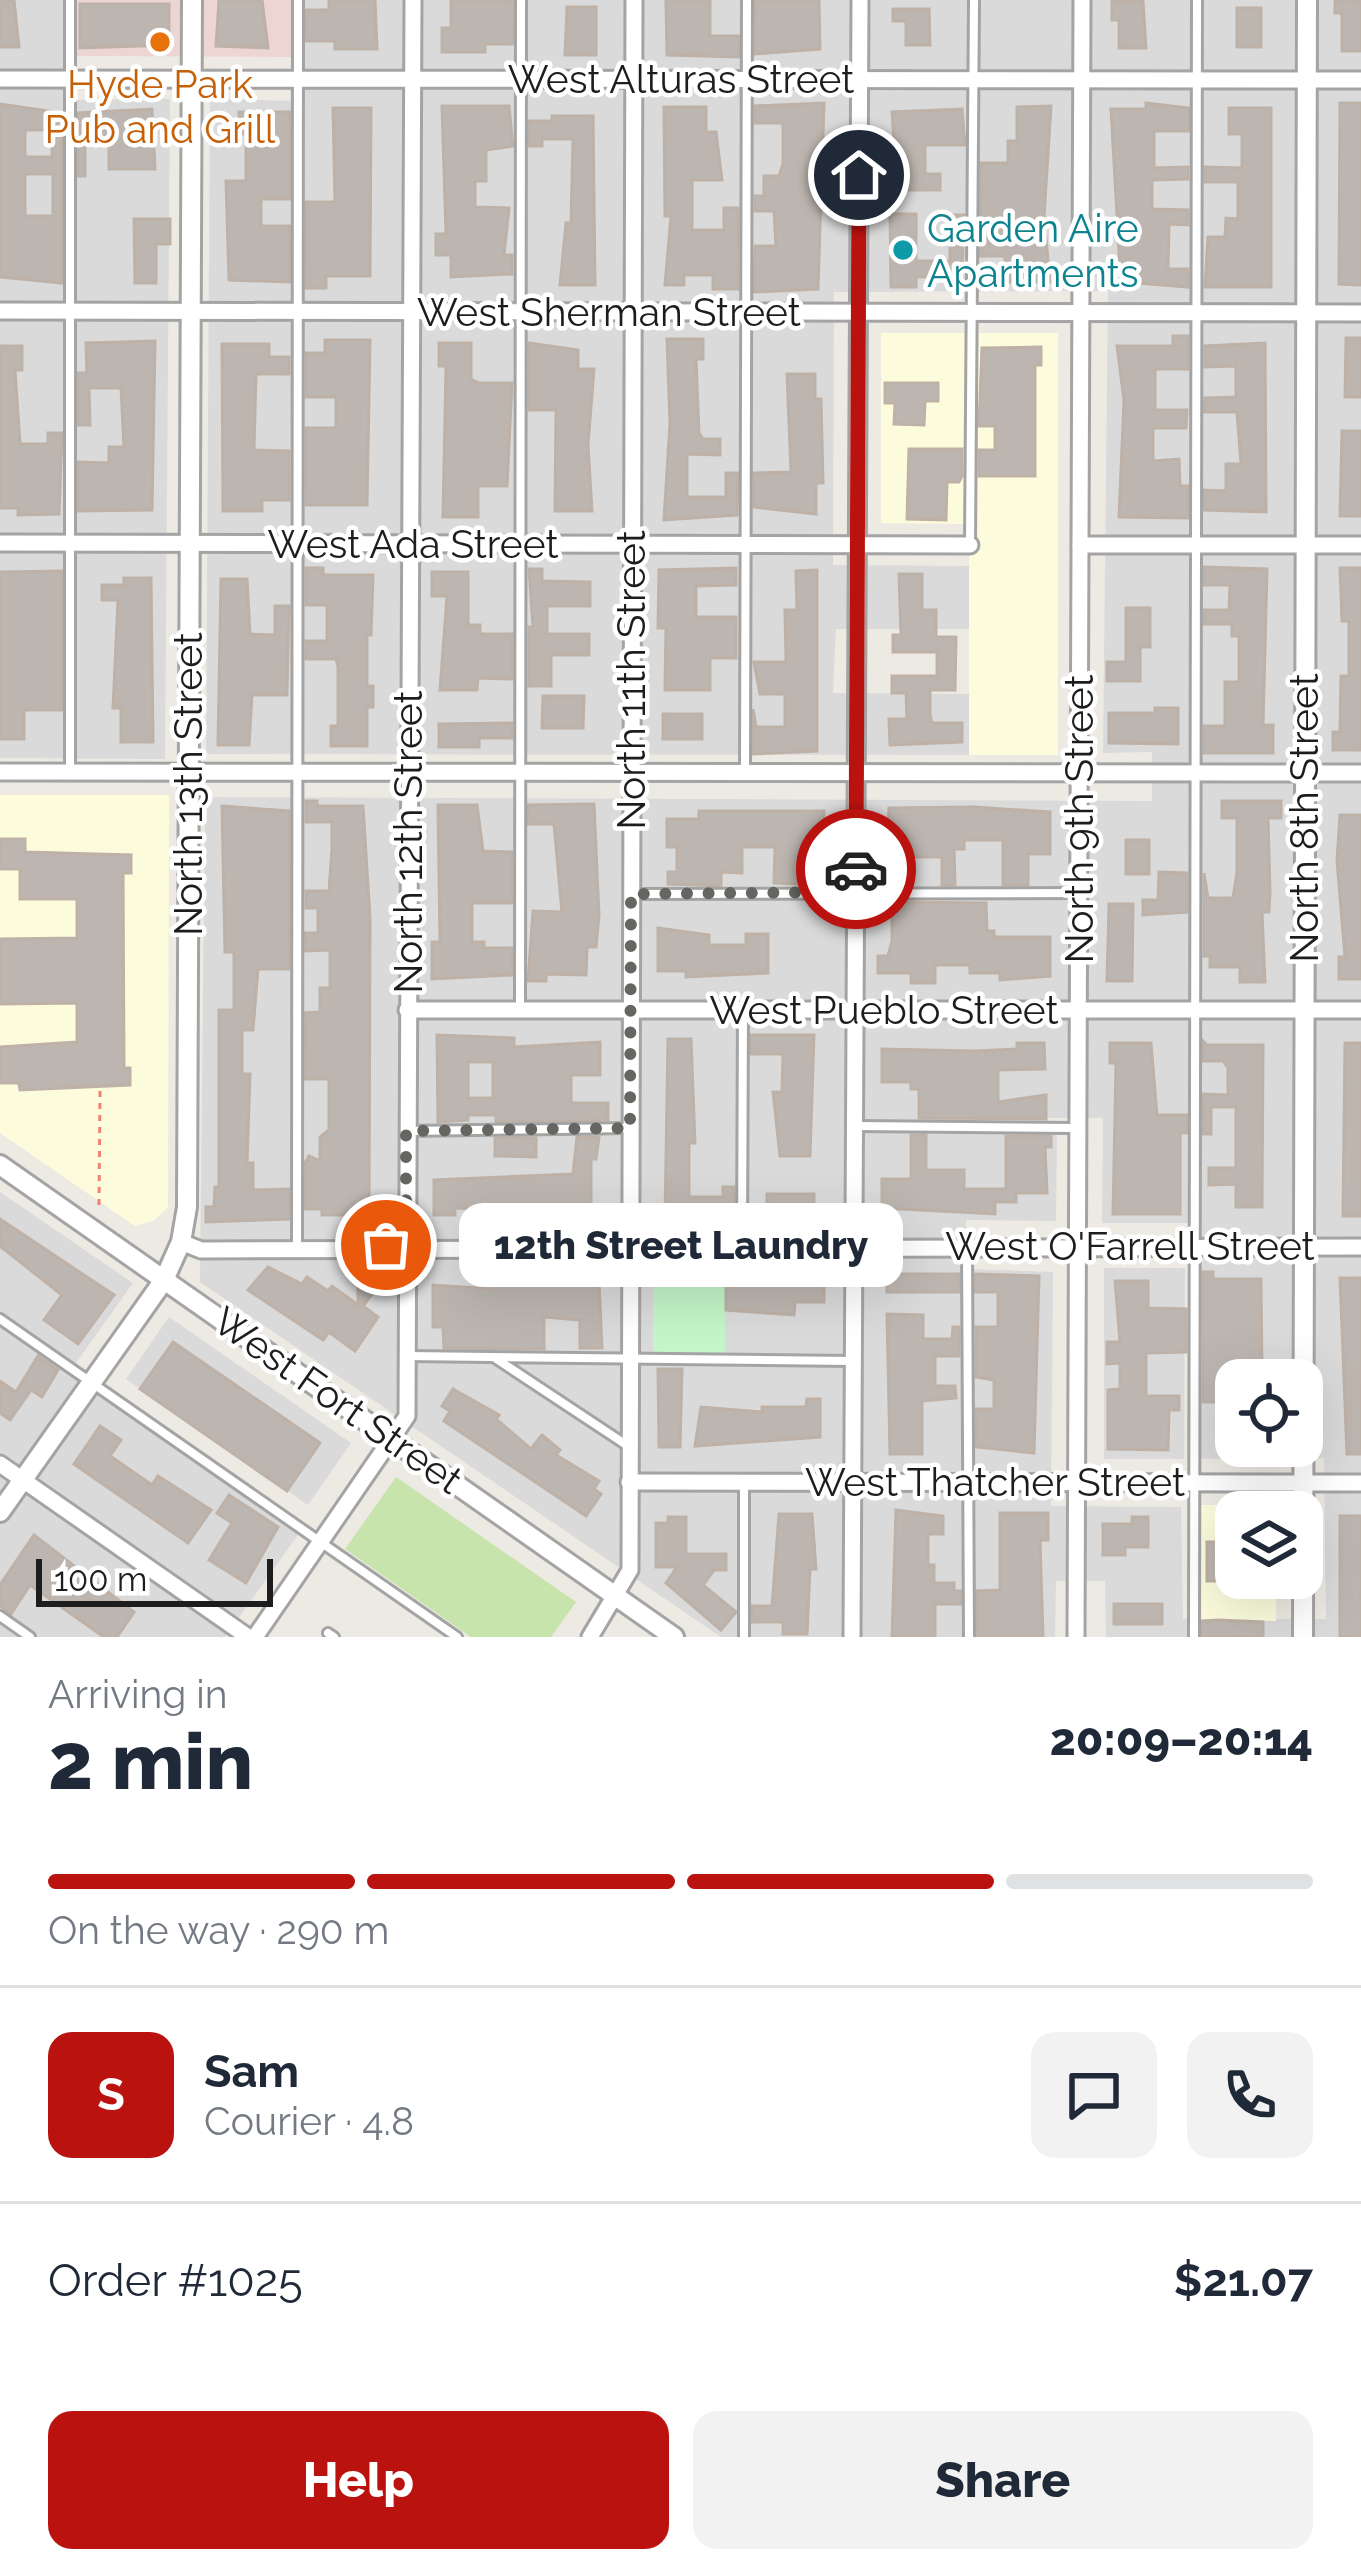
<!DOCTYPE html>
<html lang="en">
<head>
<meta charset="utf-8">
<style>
	body { margin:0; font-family:Raleway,sans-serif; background:#f2f2f3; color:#1f2937; height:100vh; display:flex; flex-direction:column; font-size:45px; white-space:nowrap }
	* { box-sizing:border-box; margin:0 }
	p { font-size:39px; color:#747a83 }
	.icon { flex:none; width:66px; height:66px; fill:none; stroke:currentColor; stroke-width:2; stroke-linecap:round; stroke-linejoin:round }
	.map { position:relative; height:1637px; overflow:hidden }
	.side { display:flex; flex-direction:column; background:#fff; flex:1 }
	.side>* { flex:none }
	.buttons { position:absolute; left:1215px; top:1359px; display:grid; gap:24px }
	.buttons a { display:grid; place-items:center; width:108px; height:108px; border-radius:24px; background:#fff; box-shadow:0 12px 48px #0002; font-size:60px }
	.scale { position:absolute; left:36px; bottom:30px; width:237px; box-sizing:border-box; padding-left:12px; border:6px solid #1d1d1d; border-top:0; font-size:33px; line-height:42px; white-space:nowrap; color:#1d1d1d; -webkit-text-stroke:9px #fff; paint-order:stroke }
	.pin { position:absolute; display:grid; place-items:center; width:102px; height:102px; color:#fff; margin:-51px; border:6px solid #fff; border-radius:50%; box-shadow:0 3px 12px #0007 }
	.courier { position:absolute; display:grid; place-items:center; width:120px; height:120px; margin:-60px; border:9px solid #ba130f; border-radius:50%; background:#fff; color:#222; box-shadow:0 3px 15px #0007 }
	.bubble { position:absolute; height:84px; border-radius:24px; background:#fff; box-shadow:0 12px 48px #0002; font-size:39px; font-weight:800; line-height:84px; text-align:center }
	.head em { font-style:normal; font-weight:800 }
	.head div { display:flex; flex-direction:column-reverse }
	.head { display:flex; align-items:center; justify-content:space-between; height:204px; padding:0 48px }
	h1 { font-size:78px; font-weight:800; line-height:90px }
	.bar { display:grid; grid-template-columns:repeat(4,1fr); gap:18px 12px; align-content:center; height:144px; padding:0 48px }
	.bar i { height:15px; border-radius:9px; background:#e0e1e3 }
	.bar .current { background:#ba130f }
	.bar p { grid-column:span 4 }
	.line { display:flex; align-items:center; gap:30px; padding:0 48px; border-top:3px solid #e0e1e3 }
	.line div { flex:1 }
	.round { display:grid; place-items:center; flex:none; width:126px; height:126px; border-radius:24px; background:#f2f2f3 }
	.cta { display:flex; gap:24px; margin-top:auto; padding:24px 48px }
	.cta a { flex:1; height:138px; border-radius:24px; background:#ba130f; color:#fff; font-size:48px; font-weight:800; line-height:138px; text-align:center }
	.cta a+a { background:#f2f2f3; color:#1f2937 }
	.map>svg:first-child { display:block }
	.residential { fill:#dbdada; fill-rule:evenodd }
	.commercial { fill:#edd5d3 }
	.education { fill:#fcfcdd }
	.grass { fill:#c6e4ac }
	.park { fill:#c3f5c8 }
	.building { fill:#bdb6b0; stroke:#beb1a7; stroke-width:3; fill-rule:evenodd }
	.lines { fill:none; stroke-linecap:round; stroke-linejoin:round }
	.service-casing { stroke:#a4a4a4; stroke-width:14 }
	.minor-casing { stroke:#a4a4a4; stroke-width:21 }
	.tertiary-casing { stroke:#a4a4a4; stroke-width:24 }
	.path { stroke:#ef8273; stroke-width:3; stroke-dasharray:6 6; stroke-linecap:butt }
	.service { stroke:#fff; stroke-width:8 }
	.minor { stroke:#fff; stroke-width:15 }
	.tertiary { stroke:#fff; stroke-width:18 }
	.done { stroke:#666562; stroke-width:12; stroke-dasharray:0 21.6 }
	.route { stroke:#ba130f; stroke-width:15 }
	.food-dot { fill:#e8710a; stroke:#fff; stroke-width:4.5 }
	.culture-dot { fill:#0f9aa8; stroke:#fff; stroke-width:4.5 }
	.labels { text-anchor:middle; stroke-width:9; stroke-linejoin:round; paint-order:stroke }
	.street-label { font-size:39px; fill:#1d1d1d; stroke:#fff }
	.food-label { font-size:39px; fill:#c56008; stroke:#fff }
	.culture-label { font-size:39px; fill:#0d838f; stroke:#fff; text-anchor:start }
</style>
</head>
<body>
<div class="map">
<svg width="1361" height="1637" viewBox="0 0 1361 1637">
	<rect width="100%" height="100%" fill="#edeae3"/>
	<g class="residential">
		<path d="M0 0H63V100L170 99 165 759 0 758Z"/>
		<path d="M304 0H1361V1637H1106L1105 1581H1056L1055 1637H974L973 1581H962V1637H721L200 1282 205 797 1152 801V752L1103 753 1108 291 834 292 833 565 969 566V629H836L833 693 969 694V755L206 754 210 99 304 101ZM968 1118H1103L1102 1223H1196L1194 1459 1324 1458 1326 1619H1183L1181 1507 1051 1506 1053 1272 964 1269 966 1220 1056 1221 1057 1131 966 1130ZM1236 1380H1302V1446H1236Z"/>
		<path d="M0 1192 133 1283 71 1370 300 1532 225 1637H0Z"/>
		<path d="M1104 1268H1185L1184 1459H1104Z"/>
		<path d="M169 1317 351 1443 308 1505 126 1379Z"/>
	</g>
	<path class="commercial" d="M74 0H293V57L74 56Z"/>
	<g class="education">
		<path d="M881 333H1058V755H969V524L881 523Z"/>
		<path d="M0 795H169L168 1207 155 1220 135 1226 0 1133Z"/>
		<path d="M1199 1505H1277V1512H1236V1578H1276V1621L1198 1620Z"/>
	</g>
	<path class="grass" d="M396 1477 576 1602 551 1637H471L345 1549Z"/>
	<path class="park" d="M653 1269H725V1358L653 1357Z"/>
	<g class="building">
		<path d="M0 0H14L19 47H0Z"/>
		<path d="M219 0H262L268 48 216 46Z"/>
		<path d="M329 0H375L377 49H335V41H306V10H329Z"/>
		<path d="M451 0H513V44H485V52H442V28H451Z"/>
		<path d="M666 0H710V36H739V57L667 55Z"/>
		<path d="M755 0H819L820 49 755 54Z"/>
		<path d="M1335 0H1361V51H1342V13H1335Z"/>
		<path d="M1112 1H1143L1146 48H1119V20H1112Z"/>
		<path d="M80 4H169V45L80 48Z"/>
		<path d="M567 7H596V55H565Z"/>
		<rect x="1237" y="8" width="24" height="39"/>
		<path d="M893 9H929L930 45H906V21H893Z"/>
		<path d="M824 103 818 289 754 292 755 246H776L774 211H755V196H764V176H779L783 164V123H755V106Z"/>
		<path d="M1146 103 1189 108V131H1154V168L1188 167V179L1152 180V209L1188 210V225L1169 224 1168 269H1188V287L1139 283V270L1120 269 1111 109H1146Z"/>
		<path d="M1340 103H1361V285L1339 284Z"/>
		<path d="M0 104 62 113V283L0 277ZM25 130H52V157H25ZM25 174H53V216H25Z"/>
		<path d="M442 106H509L513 146 486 150V181H475V207L509 208 504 255H512V274L451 277V255H436V234H446Z"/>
		<path d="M1051 106 1044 217 1050 282H1005V256H980L981 163H1008V141H1017V107Z"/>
		<path d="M664 107H706V132H716L722 180H692V230H724V208H738V289H713V275H684V285H665L671 216H665Z"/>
		<path d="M333 108H371L370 276H326V288H306V202H335Z"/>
		<path d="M1229 108H1271V287H1205L1208 237H1225L1226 218 1238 219V182H1205V167L1242 168V134H1229Z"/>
		<path d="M152 109 155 169H109V138H85V176H78V113Z"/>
		<path d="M962 109 965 145H925V174H940V190H905V170H896L892 112Z"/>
		<path d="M239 112H290V199H261V226H290V282L229 280 226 181H246V134H239Z"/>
		<path d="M552 116H593L595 285H560L566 223H571L573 139H542V146H529V121H552Z"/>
		<path d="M890 214H916V261H950V215H964L962 277H916V287H891Z"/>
		<path d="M134 219H170V244H156V283H135Z"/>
		<path d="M1173 336H1188V369H1155V410H1187L1186 428H1153V461L1179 459 1180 486H1188V518L1119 517 1124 400 1117 346H1173Z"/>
		<path d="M1346 338H1361V397H1345Z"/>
		<path d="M667 339H703V359H696L699 433 703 439H720V455L687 454V497H726V473H738L737 515 664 520 670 423Z"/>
		<path d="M325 340H370L367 505H306V428H336V397H306V353H325Z"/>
		<path d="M155 341 152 510 78 511V462L109 463V447H124L121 388H89L90 425H78V373H87L86 343Z"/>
		<path d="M439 343H471V379L479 383H512L507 486H478V517H443L446 366H439Z"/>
		<path d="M529 343 578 350V369H594L588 445 592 511H555L556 410H529Z"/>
		<path d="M1265 343 1266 512 1204 510V490L1226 491V464H1241L1237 412H1204L1205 398 1236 397V366L1205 367V346Z"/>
		<path d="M222 344H269V357H289V374H256L254 450 289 451V500H262V511H223Z"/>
		<path d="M0 346H22V370H15L20 444H48V433H62L59 514 18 515V508H0Z"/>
		<path d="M1041 347V365H1035V476H979V450H995V426H979L982 348Z"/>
		<path d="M787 374H815V399H821L823 483H816V514L754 507V473L791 472Z"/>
		<path d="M885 383H938V401H925L924 425 894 424 895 403H885Z"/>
		<path d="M1342 431H1361V516H1340Z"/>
		<path d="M909 449H962V476L959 482H947L946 520 907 519Z"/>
		<path d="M1204 567 1267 569 1263 725H1273V753H1204V726H1225V682H1239V636H1232V624H1204V610H1229L1230 585H1204Z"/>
		<path d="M306 568H323V575H373L371 635H367V686H373V707H367V746H331V726H338V666L336 659H306V641H327V605H306Z"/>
		<path d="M736 568V585L696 586V617H736V658H710V690H665L666 628H658L659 570Z"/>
		<path d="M1340 568H1361V750H1333V732H1340L1341 676H1349V621H1342Z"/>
		<path d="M529 569H542V581L590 582V606H547V634H589V655H551V686H529V627H533Z"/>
		<path d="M817 570V751L753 754V709L756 727H785V694H760L754 662H786L785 610H797L796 571Z"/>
		<path d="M62 571V710H24V739H0V572Z"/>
		<path d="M432 572H468V625H480V634H512V679L478 678 477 690H440L447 596H432Z"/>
		<path d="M899 574H922V610H936V637H956L955 690H930V715L932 723H962V742L890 745 889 719H907L906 693H892V676H937V652H893V635H901Z"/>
		<path d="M124 578H151L153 742H121V708H113L118 600H102V585H124Z"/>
		<path d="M221 579H247L250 634 275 635V606H289L287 695H252L249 745H218Z"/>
		<path d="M1126 608H1150V647H1140V681H1107V662H1126Z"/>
		<path d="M543 696H584L583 728H542Z"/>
		<path d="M1155 708H1178V744L1109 743V713H1155Z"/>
		<rect x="663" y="714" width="39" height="25"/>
		<path d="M512 723V738H479V747H439V724Z"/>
		<path d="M306 801H317V806H363L370 918 369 1215H322V1209H305V1163L309 1156 320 1161V1137L329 1130V1079H305V1013L320 1012V988H330V950L305 951V933H318V908H306V891H329L332 849V822H306Z"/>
		<path d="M1222 801H1281V818H1268L1270 892 1269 912H1262L1265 982H1240V967H1210V956H1204V873L1208 898H1233L1237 872V818H1222Z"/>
		<path d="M594 804 599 915 596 947H587L586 975 546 974V981H528L533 911 562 912 554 824H528V805Z"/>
		<path d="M438 805H477L483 851 512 852V903H472V942H484V948H512V975L432 979V942H440Z"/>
		<path d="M222 806 289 811V969H258L253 1030H242V1074H250L247 1163H253V1190L289 1189V1219L206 1222V1207H214L215 1187H219V1010H234V952H225Z"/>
		<path d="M974 807 1050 812V854H1028V885H1003V840H964V849H954L955 885H942V857H908V885H885L889 808Z"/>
		<path d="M699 811H824L822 885 774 883 775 847H742V873L721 872V886L668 884V872H677V847H667V819H699Z"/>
		<path d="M1340 815H1361V979H1339V957H1345L1337 861Z"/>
		<path d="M0 839H25V852L131 855V873H123L124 1068H130V1085L20 1090 19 1083H0V1047L77 1042V1003L0 1004V939L77 938V899H20V869H0Z"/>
		<rect x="1126" y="840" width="23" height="34"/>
		<path d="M1159 872 1187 873V912L1143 915V900H1158Z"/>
		<path d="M892 902 986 903 987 931H994V937H1050V976L1000 980V973H970V965H935V983H911V973H878V956H888L892 941Z"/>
		<path d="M1109 904H1133L1132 981H1107Z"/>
		<path d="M658 928 709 935V945H746V934H768V973L686 977V971H658Z"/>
		<path d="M437 1035 514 1038V1047L600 1042V1075H571V1103H608V1120L496 1122V1115H468V1120L438 1122ZM468 1062H493V1098H468Z"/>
		<path d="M751 1035H814L810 1156H780L773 1092H782L783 1054H751Z"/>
		<path d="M668 1039H691L695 1143H689V1197H723V1187H734V1209H705V1219H665Z"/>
		<path d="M1203 1041 1207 1045H1263L1262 1207H1236V1184L1209 1185V1168H1236V1107H1211V1134H1203V1094L1228 1095V1068L1223 1061H1203Z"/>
		<path d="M1017 1043H1044L1045 1069 998 1070V1102L1046 1095V1119L919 1118V1089H911V1082H882V1049L975 1051 1017 1049Z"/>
		<path d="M1110 1043H1151L1157 1115H1187V1133H1180V1214H1113L1116 1063H1110Z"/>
		<path d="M1345 1043H1361V1216H1343Z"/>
		<path d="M911 1135H926V1170H964V1189H1006V1136H1051V1147H1045L1047 1193H1016V1202H995V1214L882 1208V1179H911Z"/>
		<path d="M577 1137H599L596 1159H591V1212L455 1208V1215H434V1180L573 1174Z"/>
		<path d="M495 1138H536V1157L495 1156Z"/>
		<rect x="767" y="1194" width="47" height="25"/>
		<path d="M0 1219 114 1295 78 1344 44 1320 62 1295 0 1246Z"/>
		<path d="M358 1266H385L384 1290H375L363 1306 378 1317 355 1351 329 1332 323 1340 248 1290 268 1267 302 1284 307 1277 328 1291 332 1286 358 1305Z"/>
		<path d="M1203 1272H1213V1279H1261L1262 1374H1236V1449H1224V1402H1203Z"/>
		<rect x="887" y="1274" width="72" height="18"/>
		<path d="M975 1274 1039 1276 1034 1453 976 1447V1409H994V1380L976 1377V1327H998V1292H975Z"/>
		<path d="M786 1278H824V1302H795L794 1315 726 1310V1286L786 1282Z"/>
		<path d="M1340 1278H1361V1454H1347Z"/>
		<path d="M492 1280 599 1283 602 1348H580V1320L544 1317V1349L444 1348 443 1327H433V1285L492 1289Z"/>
		<path d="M1115 1281H1148V1308L1186 1309V1352L1146 1353V1396H1179V1410H1169L1168 1450 1108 1449V1390L1120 1389V1363L1107 1364V1342H1120Z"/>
		<path d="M887 1314 923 1315V1339H952L953 1327H959V1356H935V1386H955L956 1398 922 1401V1454H890Z"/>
		<path d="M173 1342 320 1443 287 1491 140 1389Z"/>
		<path d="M38 1356 58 1370 42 1397 31 1390 10 1420 0 1413V1381L16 1392Z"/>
		<path d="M658 1369H682L680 1447H659Z"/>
		<path d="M453 1389 499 1415 496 1419 531 1449 542 1435 560 1450 556 1455 599 1481 594 1489 601 1494 586 1516 444 1421 450 1411 442 1406Z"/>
		<path d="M807 1399H820V1437L695 1446 701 1407 762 1412V1407H806Z"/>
		<path d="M100 1426 121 1440 110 1456 152 1485 158 1476 211 1510 188 1543 74 1464Z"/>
		<path d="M229 1495 278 1527 246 1583 209 1560 232 1523 217 1513Z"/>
		<path d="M896 1510 943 1516V1534H928V1565H934V1583H954V1591H961V1604H935V1637H892Z"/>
		<path d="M1000 1513H1048V1540H1040L1043 1637H977V1591L1000 1590Z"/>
		<path d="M779 1514H812L816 1569H810L807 1634H783V1622H752V1606H772Z"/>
		<rect x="1340" y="1516" width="21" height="121"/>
		<path d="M668 1517H686V1554H726V1570H714L703 1585 736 1612 721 1630 666 1583 677 1567H656V1523H668Z"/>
		<path d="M1132 1517H1148V1547H1125V1555H1103V1524H1132Z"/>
		<path d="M34 1535 134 1612 117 1637H104L30 1585 11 1614 0 1606V1585Z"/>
		<rect x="1207" y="1542" width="29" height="39"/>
		<rect x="1114" y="1604" width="48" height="20"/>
		<path d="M1218 1620 1263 1622V1637L1202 1636V1621Z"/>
	</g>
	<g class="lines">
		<g class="service-casing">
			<g id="service">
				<path d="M970 544 974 0"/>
				<path d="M70 771V0"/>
				<path d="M745 771 747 0"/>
				<path d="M632 894 1079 893"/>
				<path d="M520 1010 521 0"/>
				<path d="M856 1126 1075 1128"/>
				<path d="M408 1131 630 1128"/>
				<path d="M297 1245 298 0"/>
				<path d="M742 1246 743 1011"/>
				<path d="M967 1248 969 1637"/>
				<path d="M0 1319 457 1637"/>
				<path d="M407 1356 854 1361"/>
				<path d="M495 1358 628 1446"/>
				<path d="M744 1483V1637"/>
				<path d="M0 1616 30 1637"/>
				<path d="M328 1633 334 1637"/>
				<path d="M1194 1637 1197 0"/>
			</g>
		</g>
		<g class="minor-casing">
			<g id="minor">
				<path d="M0 79 1361 80"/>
				<path d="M0 311 1361 313"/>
				<path d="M0 543 970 545"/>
				<path d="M1080 545H1361"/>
				<path d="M0 772 1361 773"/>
				<path d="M407 1010H1361"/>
				<path d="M181 1242 201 1250 1361 1247"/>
				<path d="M0 1464 248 1637"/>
				<path d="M629 1482 1361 1483"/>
				<path d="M255 1637 407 1416 413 0"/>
				<path d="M590 1637 630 1570 634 0"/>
				<path d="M852 1637 860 0"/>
				<path d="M1076 1637 1082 0"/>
			</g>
		</g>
		<g class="tertiary-casing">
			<g id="tertiary">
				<path d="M0 1165 674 1637"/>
				<path d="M0 1512 164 1280 181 1242 187 1207 192 0"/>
				<path d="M1303 1637 1307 0"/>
			</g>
		</g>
		<path class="path" d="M99 1205 100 1090"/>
		<use href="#service" class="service"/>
		<use href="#minor" class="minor"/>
		<use href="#tertiary" class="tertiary"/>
	</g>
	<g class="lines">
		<path class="done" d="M386 1245H406V1131L630 1128 631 894 856 892V869"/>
		<path class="route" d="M856 869 859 175"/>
	</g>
	<circle class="food-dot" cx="160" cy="42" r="12"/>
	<circle class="culture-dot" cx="903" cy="250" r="12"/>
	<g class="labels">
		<g class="street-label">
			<text x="681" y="93">West Alturas Street</text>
			<text x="609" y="326">West Sherman Street</text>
			<text x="413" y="558">West Ada Street</text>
			<text transform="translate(631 680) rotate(-90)" y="14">North 11th Street</text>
			<text transform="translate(188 784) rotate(-90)" y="14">North 13th Street</text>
			<text transform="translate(1304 818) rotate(-90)" y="14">North 8th Street</text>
			<text transform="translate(1079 819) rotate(-90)" y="14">North 9th Street</text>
			<text transform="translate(408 842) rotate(-90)" y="14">North 12th Street</text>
			<text x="884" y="1024">West Pueblo Street</text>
			<text x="1130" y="1260">West O'Farrell Street</text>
			<text transform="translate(338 1400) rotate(35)" y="14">West Fort Street</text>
			<text x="995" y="1496">West Thatcher Street</text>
		</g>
		<g class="food-label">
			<text x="160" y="98">Hyde Park<tspan x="160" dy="45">Pub and Grill</tspan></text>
		</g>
		<g class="culture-label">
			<text x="927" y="242">Garden Aire<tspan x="927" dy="45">Apartments</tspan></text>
		</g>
	</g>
</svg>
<div class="buttons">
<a><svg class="icon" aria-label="locate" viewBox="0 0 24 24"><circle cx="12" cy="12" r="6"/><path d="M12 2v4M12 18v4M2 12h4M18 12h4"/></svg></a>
<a><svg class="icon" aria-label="layers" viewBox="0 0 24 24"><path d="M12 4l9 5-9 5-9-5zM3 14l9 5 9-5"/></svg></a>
</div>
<div class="scale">100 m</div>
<div class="pin" style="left:386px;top:1245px;background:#ea580c"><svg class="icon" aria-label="bag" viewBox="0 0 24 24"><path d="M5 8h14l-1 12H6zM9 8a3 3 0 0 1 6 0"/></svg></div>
<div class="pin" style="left:859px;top:175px;background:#1f2937"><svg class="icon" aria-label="home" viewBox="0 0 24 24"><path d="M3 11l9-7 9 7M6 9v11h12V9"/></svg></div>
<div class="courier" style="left:856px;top:869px"><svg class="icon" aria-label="car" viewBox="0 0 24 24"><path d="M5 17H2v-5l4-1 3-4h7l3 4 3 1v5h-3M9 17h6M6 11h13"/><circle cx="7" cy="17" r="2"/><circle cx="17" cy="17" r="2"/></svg></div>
<div class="bubble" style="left:459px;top:1203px;width:444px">12th Street Laundry</div>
</div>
<section class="side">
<div class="head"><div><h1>2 min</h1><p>Arriving in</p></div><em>20:09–20:14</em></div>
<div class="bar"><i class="current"></i><i class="current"></i><i class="current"></i><i></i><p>On the way · 290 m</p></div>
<div class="line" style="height:216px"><b class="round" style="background:#ba130f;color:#fff">S</b><div><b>Sam</b><p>Courier · 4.8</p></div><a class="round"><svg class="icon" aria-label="chat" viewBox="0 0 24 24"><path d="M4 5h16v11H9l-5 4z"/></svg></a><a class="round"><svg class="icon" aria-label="phone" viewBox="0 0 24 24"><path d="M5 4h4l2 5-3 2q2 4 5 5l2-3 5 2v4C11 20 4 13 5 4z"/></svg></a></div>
<div class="line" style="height:156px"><div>Order #1025</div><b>$21.07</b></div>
<div class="cta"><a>Help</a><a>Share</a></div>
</section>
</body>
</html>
